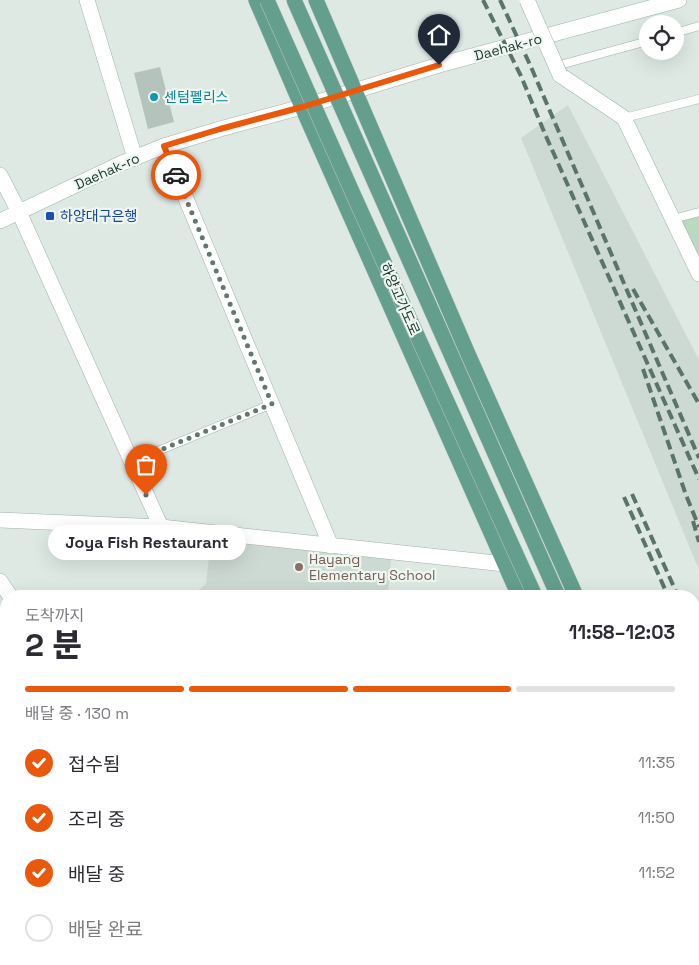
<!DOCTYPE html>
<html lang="ko">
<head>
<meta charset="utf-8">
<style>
	body { margin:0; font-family:"Space Grotesk","Noto Sans KR",sans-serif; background:#f7f7f7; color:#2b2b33; height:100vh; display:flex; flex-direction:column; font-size:19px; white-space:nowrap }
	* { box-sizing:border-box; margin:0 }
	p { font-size:16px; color:#7c7c81 }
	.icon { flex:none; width:28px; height:28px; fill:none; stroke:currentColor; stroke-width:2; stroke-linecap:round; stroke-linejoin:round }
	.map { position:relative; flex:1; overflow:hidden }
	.details { position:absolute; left:0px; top:590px; width:700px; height:375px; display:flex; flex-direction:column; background:#fff; border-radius:20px 20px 0 0; box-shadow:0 5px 20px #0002 }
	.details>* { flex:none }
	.controls { position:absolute; left:639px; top:15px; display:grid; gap:10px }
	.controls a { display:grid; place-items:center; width:45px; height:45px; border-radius:50%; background:#fff; box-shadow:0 5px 20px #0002; font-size:25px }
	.pin { position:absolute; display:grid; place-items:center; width:42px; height:42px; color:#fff; margin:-51px -21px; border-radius:50% 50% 50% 0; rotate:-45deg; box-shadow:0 0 5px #0007 }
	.pin .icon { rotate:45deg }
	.courier { position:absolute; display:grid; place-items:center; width:50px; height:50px; margin:-25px; border:4px solid #ea580c; border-radius:50%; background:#fff; color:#222; box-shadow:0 1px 6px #0007 }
	.bubble { position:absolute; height:35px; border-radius:18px; background:#fff; box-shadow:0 5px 20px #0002; font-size:16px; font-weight:800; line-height:35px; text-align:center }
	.summary em { font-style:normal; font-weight:800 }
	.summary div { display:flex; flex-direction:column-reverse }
	.summary { display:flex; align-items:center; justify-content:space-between; height:85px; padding:0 25px }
	h1 { font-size:32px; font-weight:800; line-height:38px }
	.bar { display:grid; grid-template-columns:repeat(4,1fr); gap:8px 5px; align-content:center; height:60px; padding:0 25px }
	.bar i { height:6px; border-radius:4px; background:#e1e1e2 }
	.bar .active { background:#ea580c }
	.bar p { grid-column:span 4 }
	ol { padding:0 25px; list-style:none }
	li { display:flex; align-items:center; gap:15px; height:55px }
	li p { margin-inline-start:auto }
	li .icon { padding:5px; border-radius:50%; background:#ea580c; color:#fff; stroke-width:4 }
	li:last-child { color:#7c7c81 }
	li i { width:28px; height:28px; border:2px solid #e1e1e2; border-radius:50% }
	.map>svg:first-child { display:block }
	.built { fill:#cdd9d3 }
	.green { fill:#b7dac0 }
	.building { fill:#b4c4bd }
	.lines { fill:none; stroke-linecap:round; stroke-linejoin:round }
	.lane-casing { stroke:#a1b1ab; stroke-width:9 }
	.street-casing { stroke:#a1b1ab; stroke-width:16 }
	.secondary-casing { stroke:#9eb5ac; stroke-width:16 }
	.primary-casing { stroke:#bcc4c1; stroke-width:16 }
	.lane { stroke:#fff; stroke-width:8 }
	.street { stroke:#fff; stroke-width:15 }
	.secondary { stroke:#fff; stroke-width:15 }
	.primary { stroke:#649e8d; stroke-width:15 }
	.rail { stroke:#5a746c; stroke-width:4; stroke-dasharray:10 5; stroke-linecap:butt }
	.street-bridge-casing { stroke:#a1b1ab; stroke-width:16; stroke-linecap:butt }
	.primary-bridge-casing { stroke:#bcc4c1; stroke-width:16; stroke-linecap:butt }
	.street-bridge { stroke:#fff; stroke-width:15 }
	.primary-bridge { stroke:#649e8d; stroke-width:15 }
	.done { stroke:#627770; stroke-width:5; stroke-dasharray:0 9 }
	.route { stroke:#ea580c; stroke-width:6 }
	.culture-dot { fill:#0f9aa8; stroke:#eef6f2; stroke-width:2 }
	.transit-dot { fill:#1a4fb4; stroke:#eef6f2; stroke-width:2 }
	.education-dot { fill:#8d6e63; stroke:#eef6f2; stroke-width:2 }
	.labels { text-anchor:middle; stroke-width:4.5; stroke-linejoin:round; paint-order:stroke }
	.street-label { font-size:14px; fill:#203931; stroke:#eef6f2 }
	.culture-label { font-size:14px; fill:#0d838f; stroke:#eef6f2; text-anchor:start }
	.transit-label { font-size:14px; fill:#164399; stroke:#eef6f2; text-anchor:start }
	.education-label { font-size:14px; fill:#785e54; stroke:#eef6f2; text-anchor:start }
</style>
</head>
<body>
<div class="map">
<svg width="699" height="965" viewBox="0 0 699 965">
	<rect width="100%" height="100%" fill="#dee9e4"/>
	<g class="built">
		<path d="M568 105 699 360V570L521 138Z"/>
		<path d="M212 530 392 549 388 596H191L206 584Z"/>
	</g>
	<path class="green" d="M699 212V274L673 219Z"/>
	<path class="building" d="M160 67 174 122 148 129 134 73Z"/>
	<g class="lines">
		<g class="lane-casing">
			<g id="lane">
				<path d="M675 33 699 26"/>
				<path d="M556 66 648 41"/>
				<path d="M624 118 699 99"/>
				<path d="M673 219 699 212"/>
				<path d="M131 462 272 404"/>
				<path d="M490 959 493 965"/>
				<path d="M399 965 410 959"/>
			</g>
		</g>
		<g class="street-casing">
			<g id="street">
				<path d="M87 0 135 158"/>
				<path d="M560 75 624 118 699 274"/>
				<path d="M164 146 331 546"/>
				<path d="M0 175 19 212 161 527"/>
				<path d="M0 520 161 527 505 564"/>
				<path d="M0 581 10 596"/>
				<path d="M248 959 252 965"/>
				<path d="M276 965 285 959"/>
			</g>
		</g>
		<g class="secondary-casing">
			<g id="secondary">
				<path d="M0 221 122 163 164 146 220 129 302 107 439 65 679 0"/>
				<path d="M0 859 6 868"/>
				<path d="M72 959 76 965"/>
			</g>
		</g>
		<g class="primary-casing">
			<g id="primary">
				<path d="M256 0 302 107 519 596"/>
				<path d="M316 0 468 354 576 596"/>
				<path d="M694 861 699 874"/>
				<path d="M694 902 699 914"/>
				<path d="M694 945 699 958"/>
				<path d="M682 959 685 965"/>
			</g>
		</g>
		<use href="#lane" class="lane"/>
		<use href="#street" class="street"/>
		<use href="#secondary" class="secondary"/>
		<use href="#primary" class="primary"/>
		<g class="rail">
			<path d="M483 0 521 76 545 134 699 479"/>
			<path d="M500 0 531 67 699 458"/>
			<path d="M633 289 699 404"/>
			<path d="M643 369 686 495 699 527"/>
			<path d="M632 494 678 596"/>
			<path d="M624 497 668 596"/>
			<path d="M693 521 699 542"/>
			<path d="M694 631 699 643"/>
			<path d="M694 654 699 666"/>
		</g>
		<g class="street-bridge-casing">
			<path id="street-bridge" d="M527 0 560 75"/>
		</g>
		<g class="primary-bridge-casing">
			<g id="primary-bridge">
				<path d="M267 0 354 196 535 596"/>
				<path d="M294 0 558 596"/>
			</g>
		</g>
		<use href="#street-bridge" class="street-bridge"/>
		<use href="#primary-bridge" class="primary-bridge"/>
	</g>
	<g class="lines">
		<path class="done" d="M146 495 131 462 272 404 176 175"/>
		<path class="route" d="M176 175 164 146 220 129 302 107 439 65"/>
	</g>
	<circle class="culture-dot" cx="154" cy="97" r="5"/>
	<rect class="transit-dot" x="45" y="211" width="10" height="10" rx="2.5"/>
	<circle class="education-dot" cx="299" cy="567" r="5"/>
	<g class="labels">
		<g class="street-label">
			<text transform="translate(508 47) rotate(-15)" y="5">Daehak-ro</text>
			<text transform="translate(107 171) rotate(-24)" y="5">Daehak-ro</text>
			<text transform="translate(400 299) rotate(66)" y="5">하양고가도로</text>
		</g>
		<g class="culture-label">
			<text x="164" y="102">센텀펠리스</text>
		</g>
		<g class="transit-label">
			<text x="60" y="221">하양대구은행</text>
		</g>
		<g class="education-label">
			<text x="309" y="564">Hayang<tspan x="309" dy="16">Elementary School</tspan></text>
		</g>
	</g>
</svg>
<div class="controls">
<a><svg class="icon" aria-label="locate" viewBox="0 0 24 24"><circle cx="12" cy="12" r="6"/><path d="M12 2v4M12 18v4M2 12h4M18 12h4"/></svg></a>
</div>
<div class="pin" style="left:146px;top:495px;background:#ea580c"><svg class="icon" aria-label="bag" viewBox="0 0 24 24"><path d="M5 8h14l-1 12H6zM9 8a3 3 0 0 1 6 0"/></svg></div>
<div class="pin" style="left:439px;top:65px;background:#1f2937"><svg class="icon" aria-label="home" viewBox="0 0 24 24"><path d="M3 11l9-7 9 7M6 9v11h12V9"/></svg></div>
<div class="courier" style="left:176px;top:175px"><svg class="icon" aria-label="car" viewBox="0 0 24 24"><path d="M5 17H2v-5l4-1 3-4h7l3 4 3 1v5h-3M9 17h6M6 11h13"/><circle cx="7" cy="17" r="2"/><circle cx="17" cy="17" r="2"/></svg></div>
<div class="bubble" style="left:48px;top:525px;width:198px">Joya Fish Restaurant</div>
<section class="details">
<div class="summary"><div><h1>2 분</h1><p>도착까지</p></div><em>11:58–12:03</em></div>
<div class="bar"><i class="active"></i><i class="active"></i><i class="active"></i><i></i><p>배달 중 · 130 m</p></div>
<ol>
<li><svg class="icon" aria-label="check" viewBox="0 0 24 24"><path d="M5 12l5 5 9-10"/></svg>접수됨<p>11:35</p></li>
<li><svg class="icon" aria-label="check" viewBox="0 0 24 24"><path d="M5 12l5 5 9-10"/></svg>조리 중<p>11:50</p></li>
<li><svg class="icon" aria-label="check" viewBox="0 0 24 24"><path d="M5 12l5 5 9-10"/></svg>배달 중<p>11:52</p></li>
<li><i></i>배달 완료</li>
</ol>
</section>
</div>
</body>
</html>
